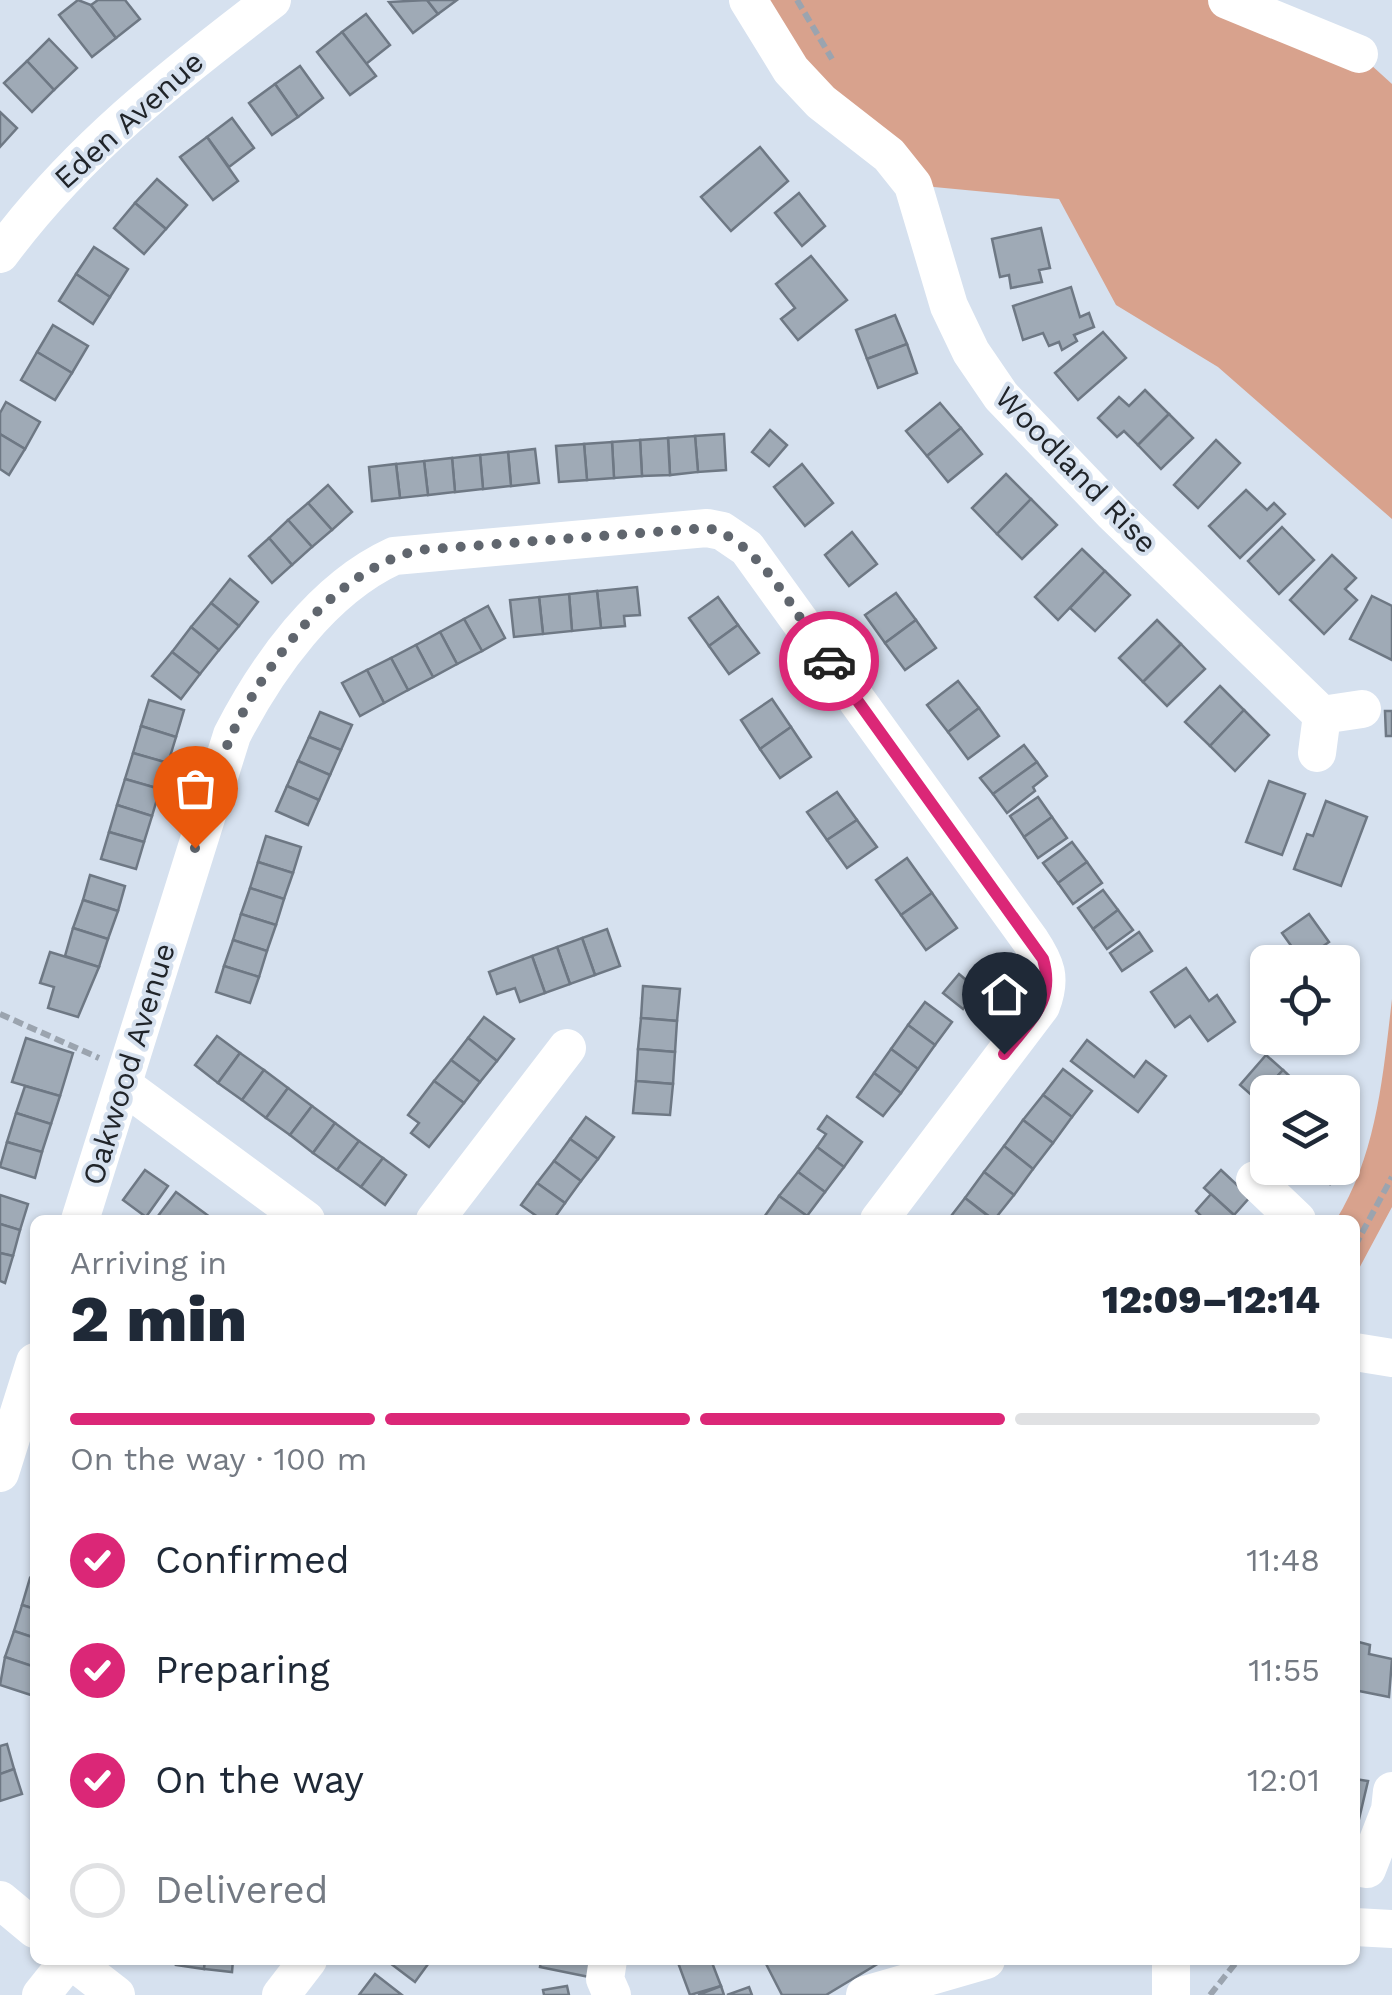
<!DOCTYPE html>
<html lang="en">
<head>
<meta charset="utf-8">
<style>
	body { margin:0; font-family:"Work Sans",sans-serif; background:#f2f2f3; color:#1f2937; height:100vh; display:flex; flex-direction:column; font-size:38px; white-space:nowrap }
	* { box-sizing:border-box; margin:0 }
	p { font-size:32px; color:#747a83 }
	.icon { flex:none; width:55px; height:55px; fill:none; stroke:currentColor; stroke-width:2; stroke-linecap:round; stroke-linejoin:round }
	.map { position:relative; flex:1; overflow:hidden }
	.panel { position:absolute; left:30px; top:1215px; width:1330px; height:750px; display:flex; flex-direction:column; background:#fff; border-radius:15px; box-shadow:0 2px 8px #0004 }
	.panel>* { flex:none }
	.controls { position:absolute; left:1250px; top:945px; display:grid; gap:20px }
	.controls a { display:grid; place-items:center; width:110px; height:110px; border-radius:15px; background:#fff; box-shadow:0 2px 8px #0004; font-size:50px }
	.pin { position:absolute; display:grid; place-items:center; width:85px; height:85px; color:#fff; margin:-102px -42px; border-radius:50% 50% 50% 0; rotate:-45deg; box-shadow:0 0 10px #0007 }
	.pin .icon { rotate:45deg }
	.courier { position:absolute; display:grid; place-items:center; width:100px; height:100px; margin:-50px; border:8px solid #db2777; border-radius:50%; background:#fff; color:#222; box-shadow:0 2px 12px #0007 }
	.headline em { font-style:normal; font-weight:800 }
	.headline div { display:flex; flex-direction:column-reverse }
	.headline { display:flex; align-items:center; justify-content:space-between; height:170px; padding:0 40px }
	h1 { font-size:65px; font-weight:800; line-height:75px }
	.bar { display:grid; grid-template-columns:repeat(4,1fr); gap:15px 10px; align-content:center; height:120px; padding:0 40px }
	.bar i { height:12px; border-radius:8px; background:#e0e1e3 }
	.bar .current { background:#db2777 }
	.bar p { grid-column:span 4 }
	ol { padding:0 40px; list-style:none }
	li { display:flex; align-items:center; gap:30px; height:110px }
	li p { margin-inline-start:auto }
	li .icon { padding:10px; border-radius:50%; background:#db2777; color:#fff; stroke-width:4 }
	li:last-child { color:#747a83 }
	li i { width:55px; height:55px; border:5px solid #e0e1e3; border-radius:50% }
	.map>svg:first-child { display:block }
	.green { fill:#d8a28d }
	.building { fill:#9faab6; stroke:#6e7884; stroke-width:2.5 }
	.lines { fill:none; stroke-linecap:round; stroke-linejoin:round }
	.path { stroke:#9ba4af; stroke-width:6; stroke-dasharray:10 5; stroke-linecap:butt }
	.minor { stroke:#fff; stroke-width:38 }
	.done { stroke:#60666e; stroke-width:10; stroke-dasharray:0 18 }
	.route { stroke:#db2777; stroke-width:12 }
	.labels { text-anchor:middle; stroke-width:8; stroke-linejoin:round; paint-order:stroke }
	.street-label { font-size:30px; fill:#202429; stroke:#d6e1ef }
</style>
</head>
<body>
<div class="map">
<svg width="1392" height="1995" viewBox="0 0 1392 1995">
	<rect width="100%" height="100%" fill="#d6e1ef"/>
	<g class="green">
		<path d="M748 0H1227L1359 54 1392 84V519L1218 367 1116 305 1059 199 913 185Z"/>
		<path d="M1392 999V1207L1355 1276V1220H1336C1377 1154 1383 1075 1392 999Z"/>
	</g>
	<g class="building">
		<path d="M78 0 91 5 116 38 92 57 59 15Z"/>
		<path d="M98 0H125L140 19 116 38 91 5Z"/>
		<path d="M427 0 438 14 413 33 389 2Z"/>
		<path d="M427 0H457L438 14Z"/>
		<path d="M366 14 390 45 366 64 342 32Z"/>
		<path d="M342 32 376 76 350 95 317 52Z"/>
		<path d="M49 39 77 68 54 90 27 61Z"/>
		<path d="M27 61 54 90 32 112 4 83Z"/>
		<path d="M300 66 323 98 298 117 275 84Z"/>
		<path d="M275 84 298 117 272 135 249 103Z"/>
		<path d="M0 112 17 128 0 147Z"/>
		<path d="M232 118 254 148 229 167 207 137Z"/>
		<path d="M207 137 238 181 213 200 180 157Z"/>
		<path d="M760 147 788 181 731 231 701 197Z"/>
		<path d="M157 179 187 205 166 229 135 203Z"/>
		<path d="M799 193 825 226 802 246 775 213Z"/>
		<path d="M135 203 166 229 144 254 114 228Z"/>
		<path d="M1041 228 1050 268 1039 270 1042 282 1011 288 1009 275 1000 277 992 239Z"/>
		<path d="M94 247 128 269 110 297 76 274Z"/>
		<path d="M811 256 847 300 798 340 781 319 795 308 776 284Z"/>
		<path d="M76 274 110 297 93 324 59 301Z"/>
		<path d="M1071 287 1080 317 1089 313 1094 327 1074 335 1077 341 1062 350 1059 342 1049 346 1043 333 1023 340 1013 306Z"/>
		<path d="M895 315 907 344 867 359 856 330Z"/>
		<path d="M53 325 88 346 72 373 37 352Z"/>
		<path d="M1103 332 1126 358 1078 400 1055 373Z"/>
		<path d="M907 344 917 373 878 388 867 359Z"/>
		<path d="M37 352 72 373 55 400 21 380Z"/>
		<path d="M1145 390 1169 414 1138 445 1124 431 1117 437 1098 418 1119 397 1129 406Z"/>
		<path d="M6 402 40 422 25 449 0 434V413Z"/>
		<path d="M940 403 961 428 927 456 906 431Z"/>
		<path d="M1169 414 1193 438 1161 469 1138 445Z"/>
		<path d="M961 428 982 454 948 482 927 456Z"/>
		<path d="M770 430 787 445 769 466 752 452Z"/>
		<path d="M0 434 25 449 9 475 0 469Z"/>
		<path d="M724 434 726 470 698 472 695 436Z"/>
		<path d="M695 436 698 472 670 475 668 438Z"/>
		<path d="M668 438 670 475 642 476 640 440Z"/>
		<path d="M640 440 642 476 614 478 612 442Z"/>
		<path d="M1216 440 1240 463 1198 508 1174 485Z"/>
		<path d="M612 442 614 478 587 480 584 444Z"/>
		<path d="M584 444 587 480 559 482 556 446Z"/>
		<path d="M535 449 539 483 511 486 508 452Z"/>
		<path d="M508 452 511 486 483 489 480 455Z"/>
		<path d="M480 455 483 489 455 492 452 458Z"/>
		<path d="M452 458 455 492 428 495 424 461Z"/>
		<path d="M424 461 428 495 400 498 396 464Z"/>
		<path d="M396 464 400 498 372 501 369 467Z"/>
		<path d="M802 464 833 503 805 526 774 487Z"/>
		<path d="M1006 474 1031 499 997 534 972 508Z"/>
		<path d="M328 485 352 512 332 530 308 503Z"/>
		<path d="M1246 490 1267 510 1274 503 1285 514 1240 558 1209 526Z"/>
		<path d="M1031 499 1057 525 1022 559 997 534Z"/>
		<path d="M308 503 332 530 312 547 288 520Z"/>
		<path d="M288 520 312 547 292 565 269 538Z"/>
		<path d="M1282 527 1314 560 1279 594 1248 561Z"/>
		<path d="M852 532 877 564 849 586 825 555Z"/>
		<path d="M269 538 292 565 272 583 249 556Z"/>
		<path d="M1082 549 1105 571 1058 620 1035 597Z"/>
		<path d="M1332 555 1356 578 1345 589 1357 600 1324 634 1290 600Z"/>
		<path d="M1105 571 1130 595 1095 631 1070 608Z"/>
		<path d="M230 579 258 602 239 626 211 603Z"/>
		<path d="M637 587 640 615 624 616 625 626 601 628 597 591Z"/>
		<path d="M597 591 601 628 572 631 569 594Z"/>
		<path d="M896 593 916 620 885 643 865 615Z"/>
		<path d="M569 594 572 631 543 634 539 597Z"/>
		<path d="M1372 596 1392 606V660L1350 639Z"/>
		<path d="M539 597 543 634 514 637 510 600Z"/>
		<path d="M718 597 738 625 709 646 689 618Z"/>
		<path d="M211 603 239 626 219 650 191 627Z"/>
		<path d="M488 606 505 638 482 651 464 619Z"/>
		<path d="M464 619 482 651 457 664 440 632Z"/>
		<path d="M916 620 936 648 905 670 885 643Z"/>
		<path d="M1157 620 1181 644 1143 682 1119 658Z"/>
		<path d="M738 625 759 653 729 674 709 646Z"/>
		<path d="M191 627 219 650 200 674 172 652Z"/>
		<path d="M440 632 457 664 433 677 416 645Z"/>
		<path d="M1181 644 1205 669 1167 706 1143 682Z"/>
		<path d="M416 645 433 677 408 690 391 658Z"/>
		<path d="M172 652 200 674 181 699 152 676Z"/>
		<path d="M391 658 408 690 384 703 367 670Z"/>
		<path d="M367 670 384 703 360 716 342 683Z"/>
		<path d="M958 681 979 708 948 732 927 705Z"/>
		<path d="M1220 686 1244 710 1210 746 1185 722Z"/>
		<path d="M772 699 791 727 760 749 741 720Z"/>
		<path d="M149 700 184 710 176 737 141 726Z"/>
		<path d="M979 708 999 736 968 759 948 732Z"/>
		<path d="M1244 710 1269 735 1235 771 1210 746Z"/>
		<path d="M1385 711H1392V736H1386Z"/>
		<path d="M320 712 352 725 341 750 309 737Z"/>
		<path d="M141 726 176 737 168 763 133 753Z"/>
		<path d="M791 727 811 757 780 778 760 749Z"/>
		<path d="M309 737 341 750 330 775 298 761Z"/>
		<path d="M1024 745 1037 762 993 794 980 778Z"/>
		<path d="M133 753 168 763 160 789 125 779Z"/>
		<path d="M298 761 330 775 319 800 287 786Z"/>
		<path d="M1037 762 1047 776 1033 787 1035 791 1007 813 993 794Z"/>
		<path d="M125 779 160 789 152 816 117 805Z"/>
		<path d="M1269 781 1305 794 1282 855 1246 842Z"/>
		<path d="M287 786 319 800 308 825 276 811Z"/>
		<path d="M837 792 857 820 827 840 807 812Z"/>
		<path d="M1038 797 1052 817 1024 837 1010 816Z"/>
		<path d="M1326 801 1367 817 1341 886 1294 869 1307 834 1313 836Z"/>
		<path d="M117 805 152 816 144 842 109 832Z"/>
		<path d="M1052 817 1067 838 1038 858 1024 837Z"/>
		<path d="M857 820 877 847 847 868 827 840Z"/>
		<path d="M109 832 144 842 136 869 101 859Z"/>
		<path d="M266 836 301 847 293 873 258 862Z"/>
		<path d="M1072 842 1087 862 1058 883 1043 863Z"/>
		<path d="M907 858 932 893 901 915 876 880Z"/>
		<path d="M258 862 293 873 284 899 250 888Z"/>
		<path d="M1087 862 1102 883 1073 904 1058 883Z"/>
		<path d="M90 875 125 886 118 911 83 900Z"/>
		<path d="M250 888 284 899 276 925 241 914Z"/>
		<path d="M1103 890 1118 910 1093 929 1078 908Z"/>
		<path d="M932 893 957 928 926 950 901 915Z"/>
		<path d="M83 900 118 911 108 939 73 928Z"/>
		<path d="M1118 910 1133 930 1107 949 1093 929Z"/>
		<path d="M241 914 276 925 267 951 233 940Z"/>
		<path d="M1309 914 1329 942 1302 961 1282 933Z"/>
		<path d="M73 928 108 939 99 967 65 956Z"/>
		<path d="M607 929 620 966 595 975 582 938Z"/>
		<path d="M1139 932 1152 951 1122 971 1110 953Z"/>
		<path d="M582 938 595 975 570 984 557 947Z"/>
		<path d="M233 940 267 951 259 977 224 966Z"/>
		<path d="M557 947 570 984 545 993 532 956Z"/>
		<path d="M50 952 99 967 78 1017 48 1008 54 987 40 983Z"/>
		<path d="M532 956 545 993 520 1002 515 988 497 994 489 972Z"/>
		<path d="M224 966 259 977 250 1003 216 992Z"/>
		<path d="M1186 968 1209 1001 1217 995 1235 1022 1208 1041 1190 1016 1175 1027 1151 992Z"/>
		<path d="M959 974 978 990 963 1009 943 993Z"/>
		<path d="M643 986 680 989 677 1021 641 1018Z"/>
		<path d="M925 1002 952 1022 935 1045 908 1025Z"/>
		<path d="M484 1017 514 1039 497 1061 468 1038Z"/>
		<path d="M641 1018 677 1021 675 1052 638 1049Z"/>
		<path d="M908 1025 935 1045 918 1069 891 1049Z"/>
		<path d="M217 1036 240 1053 218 1083 195 1065Z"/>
		<path d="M26 1038 73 1053 60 1096 12 1082Z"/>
		<path d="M468 1038 497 1061 480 1082 451 1060Z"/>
		<path d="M1087 1040 1134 1077 1146 1061 1166 1076 1138 1112 1071 1061Z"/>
		<path d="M638 1049 675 1052 673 1084 636 1081Z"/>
		<path d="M891 1049 918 1069 901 1093 874 1073Z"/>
		<path d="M240 1053 264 1070 242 1100 218 1083Z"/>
		<path d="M1266 1055 1283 1070 1256 1099 1240 1085Z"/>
		<path d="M451 1060 480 1082 464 1103 434 1081Z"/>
		<path d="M1063 1069 1092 1091 1072 1117 1043 1095Z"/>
		<path d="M264 1070 288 1088 266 1118 242 1100Z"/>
		<path d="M1283 1070 1300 1086 1293 1092H1268V1110L1256 1099Z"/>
		<path d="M874 1073 901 1093 883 1116 857 1097Z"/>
		<path d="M434 1081 464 1103 429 1147 411 1133 419 1123 408 1115Z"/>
		<path d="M636 1081 673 1084 670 1115 633 1113Z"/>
		<path d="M25 1086 60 1096 51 1124 16 1113Z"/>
		<path d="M288 1088 312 1106 290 1135 266 1118Z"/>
		<path d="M1043 1095 1072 1117 1053 1143 1023 1120Z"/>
		<path d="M312 1106 335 1123 313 1153 290 1135Z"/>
		<path d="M16 1113 51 1124 42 1152 7 1142Z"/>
		<path d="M827 1116 862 1142 844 1167 817 1147 826 1134 818 1129Z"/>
		<path d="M586 1117 614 1137 598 1159 570 1139Z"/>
		<path d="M1023 1120 1053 1143 1033 1169 1004 1146Z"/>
		<path d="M335 1123 359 1141 337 1170 313 1153Z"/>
		<path d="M570 1139 598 1159 581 1181 554 1161Z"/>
		<path d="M359 1141 383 1158 361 1187 337 1170Z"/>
		<path d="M7 1142 42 1152 35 1178 0 1167Z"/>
		<path d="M1342 1143 1356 1156 1330 1184 1313 1169 1342 1168Z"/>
		<path d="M1004 1146 1033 1169 1014 1195 984 1172Z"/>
		<path d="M817 1147 844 1167 825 1192 798 1172Z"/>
		<path d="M383 1158 406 1175 385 1205 361 1187Z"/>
		<path d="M554 1161 581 1181 565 1203 537 1183Z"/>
		<path d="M145 1170 168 1186 146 1217 123 1200Z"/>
		<path d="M1221 1170 1250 1197 1234 1215 1204 1188Z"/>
		<path d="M798 1172 825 1192 807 1216 779 1196Z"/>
		<path d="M984 1172 1014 1195 994 1220 965 1198Z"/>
		<path d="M537 1183 565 1203 553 1220H542L521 1205Z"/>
		<path d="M176 1192 210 1217 208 1220H155Z"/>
		<path d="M1211 1194 1234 1215 1239 1220H1205L1196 1211Z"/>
		<path d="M0 1195 28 1204 20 1230 0 1224Z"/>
		<path d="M779 1196 807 1216 804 1220H762Z"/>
		<path d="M965 1198 993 1220H948Z"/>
		<path d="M0 1224 20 1230 13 1256 0 1253Z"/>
		<path d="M0 1253 13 1256 5 1283 0 1281Z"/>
		<path d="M30 1578 35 1580V1609L22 1605Z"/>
		<path d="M22 1605 35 1609V1638L14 1631Z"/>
		<path d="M14 1631 35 1638V1667L5 1657Z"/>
		<path d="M1355 1641 1370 1645 1369 1654 1392 1659 1389 1697 1359 1691 1355 1702Z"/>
		<path d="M5 1657 35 1667 31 1695 0 1685Z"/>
		<path d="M7 1744 14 1769 0 1774V1746Z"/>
		<path d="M14 1769 22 1794 0 1801V1774Z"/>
		<path d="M1355 1779 1368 1781 1355 1836Z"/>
		<path d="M177 1960H205L204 1969 176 1965Z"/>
		<path d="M205 1960H233L232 1972 204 1969Z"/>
		<path d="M386 1960H431L415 1982Z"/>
		<path d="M541 1960H597L594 1978 540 1967Z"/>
		<path d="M677 1960H711L721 1986 690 1995Z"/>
		<path d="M764 1960H884L826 1995H782Z"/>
		<path d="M375 1974 402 1995H359Z"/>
		<path d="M567 1986 569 1995H544L543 1990Z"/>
		<path d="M721 1986 724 1995H698Z"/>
		<path d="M749 1987 752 1995H727Z"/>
	</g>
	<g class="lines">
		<g class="path">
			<path d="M797 0 832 59"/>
			<path d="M0 1014 99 1058"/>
			<path d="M1355 1246 1392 1177"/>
			<path d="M1210 1995 1238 1960"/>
		</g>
		<g class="minor">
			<path d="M748 0 791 70 821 102 889 155 913 185 949 306 971 352 1001 396 1113 513 1322 715"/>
			<path d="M1227 0 1359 54"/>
			<path d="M0 254C76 151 171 77 272 0"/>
			<path d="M1317 753 1322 715 1362 709"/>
			<path d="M123 1085 306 1220"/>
			<path d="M1255 1180 1297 1220"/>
			<path d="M80 1220 232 735C267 667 322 589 394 556L707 528 722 531 747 548 1030 940C1046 964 1052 978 1041 1006L879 1220"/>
			<path d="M435 1220 567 1048"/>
			<path d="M1355 1352 1392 1358"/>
			<path d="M0 1473 35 1362"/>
			<path d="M1355 1867 1367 1869 1390 1810 1392 1791"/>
			<path d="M0 1900 35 1929"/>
			<path d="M1355 1927 1392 1929"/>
			<path d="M71 1960 116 1995"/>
			<path d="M608 1960 605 1979 612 1995"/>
			<path d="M41 1995 69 1960"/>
			<path d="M281 1995 308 1960"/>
			<path d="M865 1995 986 1960"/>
			<path d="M1171 1995V1960"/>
		</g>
	</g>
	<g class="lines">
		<path class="done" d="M195 848C207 810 216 768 233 732 268 659 337 569 419 550L707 528C758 538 799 620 829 661"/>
		<path class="route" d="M829 661 1043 959C1056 1002 1029 1021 1004 1054"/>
	</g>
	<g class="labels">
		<g class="street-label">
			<text transform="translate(129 120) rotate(-42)" y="10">Eden Avenue</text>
			<text transform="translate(1076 470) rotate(46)" y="10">Woodland Rise</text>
			<text transform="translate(129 1064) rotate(-73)" y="10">Oakwood Avenue</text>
		</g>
	</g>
</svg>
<div class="controls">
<a><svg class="icon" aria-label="locate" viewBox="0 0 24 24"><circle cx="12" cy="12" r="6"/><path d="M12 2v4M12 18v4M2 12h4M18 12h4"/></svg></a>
<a><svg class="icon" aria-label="layers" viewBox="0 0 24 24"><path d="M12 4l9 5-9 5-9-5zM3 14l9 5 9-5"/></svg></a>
</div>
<div class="pin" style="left:195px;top:848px;background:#ea580c"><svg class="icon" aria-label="bag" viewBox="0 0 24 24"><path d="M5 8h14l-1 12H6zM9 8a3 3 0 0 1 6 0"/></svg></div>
<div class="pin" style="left:1004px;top:1054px;background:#1f2937"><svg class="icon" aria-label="home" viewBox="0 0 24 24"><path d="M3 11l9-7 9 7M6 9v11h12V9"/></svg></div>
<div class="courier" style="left:829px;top:661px"><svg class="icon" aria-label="car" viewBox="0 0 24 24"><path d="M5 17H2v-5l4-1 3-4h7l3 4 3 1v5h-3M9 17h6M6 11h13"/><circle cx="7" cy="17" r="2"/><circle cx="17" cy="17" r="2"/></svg></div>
<section class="panel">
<div class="headline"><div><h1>2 min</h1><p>Arriving in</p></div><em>12:09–12:14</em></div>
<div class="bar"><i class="current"></i><i class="current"></i><i class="current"></i><i></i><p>On the way · 100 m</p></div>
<ol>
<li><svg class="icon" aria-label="check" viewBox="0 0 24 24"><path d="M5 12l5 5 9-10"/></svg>Confirmed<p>11:48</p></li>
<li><svg class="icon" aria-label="check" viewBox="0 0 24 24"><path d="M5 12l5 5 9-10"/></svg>Preparing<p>11:55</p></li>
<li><svg class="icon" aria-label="check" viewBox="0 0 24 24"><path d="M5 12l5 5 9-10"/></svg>On the way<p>12:01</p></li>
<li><i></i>Delivered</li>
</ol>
</section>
</div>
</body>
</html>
